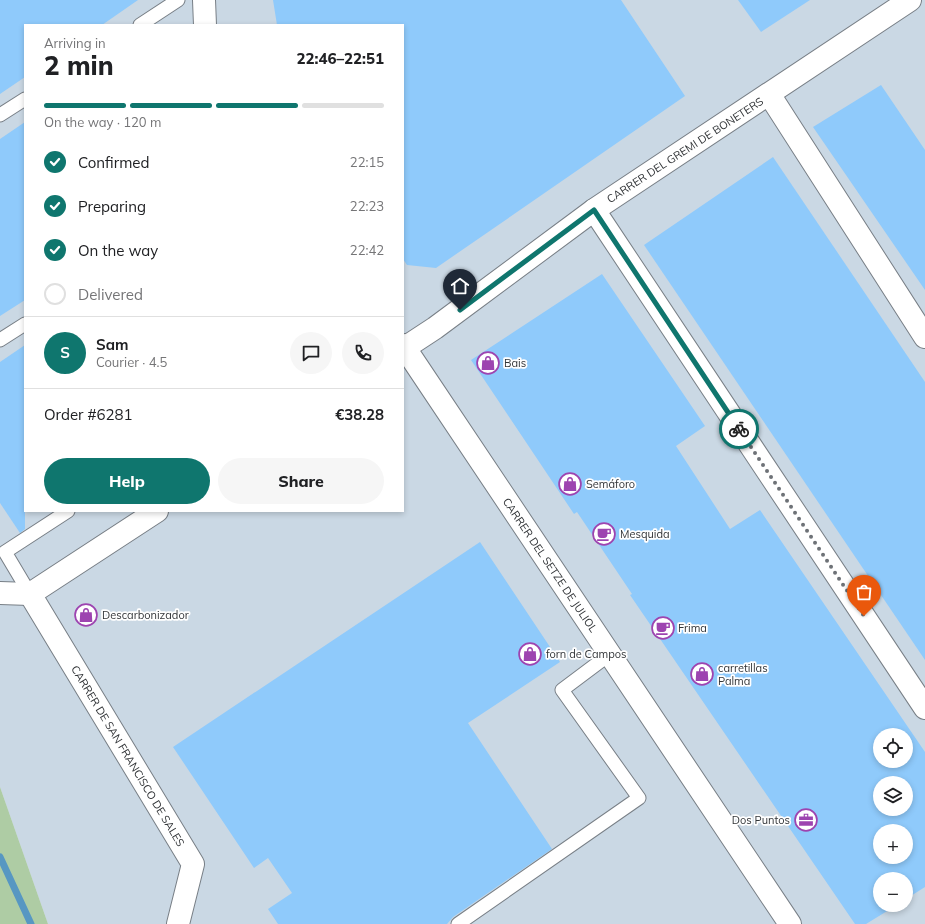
<!DOCTYPE html>
<html lang="en">
<head>
<meta charset="utf-8">
<style>
	body { margin:0; font-family:Mulish,sans-serif; background:#f6f6f6; color:#202124; height:100vh; display:flex; flex-direction:column; font-size:15px; white-space:nowrap }
	* { box-sizing:border-box; margin:0 }
	p { font-size:13px; color:#757577 }
	.icon { flex:none; width:22px; height:22px; fill:none; stroke:currentColor; stroke-width:2; stroke-linecap:round; stroke-linejoin:round }
	.map { position:relative; flex:1; overflow:hidden }
	.panel { position:absolute; left:24px; top:24px; width:380px; height:488px; display:flex; flex-direction:column; background:#fff; border-radius:0px; box-shadow:0 2px 6px #0003 }
	.panel>* { flex:none }
	.fabs { position:absolute; left:873px; top:728px; display:grid; gap:8px }
	.fabs a { display:grid; place-items:center; width:40px; height:40px; border-radius:50%; background:#fff; box-shadow:0 2px 6px #0003; font-size:20px }
	.pin { position:absolute; display:grid; place-items:center; width:34px; height:34px; color:#fff; margin:-41px -17px; border-radius:50% 50% 50% 0; rotate:-45deg; box-shadow:0 0 4px #0007 }
	.pin .icon { rotate:45deg }
	.courier { position:absolute; display:grid; place-items:center; width:40px; height:40px; margin:-20px; border:3px solid #0f766e; border-radius:50%; background:#fff; color:#222; box-shadow:0 1px 5px #0007 }
	.head em { font-style:normal; font-weight:800 }
	.head div { display:flex; flex-direction:column-reverse }
	.head { display:flex; align-items:center; justify-content:space-between; height:68px; padding:0 20px }
	h1 { font-size:26px; font-weight:800; line-height:30px }
	.bar { display:grid; grid-template-columns:repeat(4,1fr); gap:6px 4px; align-content:center; height:48px; padding:0 20px }
	.bar i { height:5px; border-radius:3px; background:#e0e0e0 }
	.bar .active { background:#0f766e }
	.bar p { grid-column:span 4 }
	.line { display:flex; align-items:center; gap:10px; padding:0 20px; border-top:1px solid #e0e0e0 }
	.line div { flex:1 }
	.round { display:grid; place-items:center; flex:none; width:42px; height:42px; border-radius:21px; background:#f6f6f6 }
	ol { padding:0 20px; list-style:none }
	li { display:flex; align-items:center; gap:12px; height:44px }
	li p { margin-inline-start:auto }
	li .icon { padding:4px; border-radius:50%; background:#0f766e; color:#fff; stroke-width:4 }
	li:last-child { color:#757577 }
	li i { width:22px; height:22px; border:2px solid #e0e0e0; border-radius:50% }
	.cta { display:flex; gap:8px; margin-top:auto; padding:8px 20px }
	.cta a { flex:1; height:46px; border-radius:24px; background:#0f766e; color:#fff; font-size:16px; font-weight:800; line-height:46px; text-align:center }
	.cta a+a { background:#f6f6f6; color:#202124 }
	.map>svg:first-child { display:block }
	.built { fill:#cad8e4; fill-rule:evenodd }
	.green { fill:#aecca4 }
	.lines { fill:none; stroke-linecap:round; stroke-linejoin:round }
	.stream { stroke:#5797c2; stroke-width:7 }
	.building { fill:#8fcafb; fill-rule:evenodd }
	.lane-casing { stroke:#787f86; stroke-width:15 }
	.street-casing { stroke:#787f86; stroke-width:24 }
	.lane { stroke:#fff; stroke-width:13 }
	.street { stroke:#fff; stroke-width:22 }
	.done { stroke:#6e7277; stroke-width:4; stroke-dasharray:0 7.2 }
	.route { stroke:#0f766e; stroke-width:5 }
	.labels { text-anchor:middle; stroke-width:3.5; stroke-linejoin:round; paint-order:stroke }
	.street-label { font-size:11px; fill:#323538; stroke:#fff }
	.poi-label { font-size:11px; fill:#323538; stroke:#fff; text-anchor:start }
</style>
</head>
<body>
<div class="map">
<svg width="925" height="924" viewBox="0 0 925 924">
	<rect width="100%" height="100%" fill="#dce4ec"/>
	<path class="built" d="M0 0H925V924H48L0 787ZM25 25H403V511H25ZM880 735H906V761H880ZM880 783H906V809H880ZM880 831H906V857H880ZM880 879H906V905H880Z"/>
	<path class="green" d="M0 787 48 924H0Z"/>
	<g class="lines">
		<path class="stream" d="M0 857 31 924"/>
	</g>
	<g class="building">
		<path d="M0 0H138L102 25H25V77L0 94Z"/>
		<path d="M273 0H621L685 96 436 268 407 265 403 259V25H277Z"/>
		<path d="M738 0H810L761 32Z"/>
		<path d="M881 85 925 150V290L813 127Z"/>
		<path d="M25 122V300L0 316V139Z"/>
		<path d="M773 157 925 382V660L644 245Z"/>
		<path d="M602 274 705 426 676 446 730 529 760 510 925 752V887L906 899V879H880V905H897L866 924H855L630 595 632 594 577 512 574 514 471 360ZM880 735H906V761H880ZM880 783H906V809H880ZM880 831H906V857H880Z"/>
		<path d="M25 345V529L20 533 0 503V362Z"/>
		<path d="M480 542 560 662 468 723 552 849 453 917 447 924H278L268 909 292 893 268 858 254 868 173 747Z"/>
	</g>
	<g class="lines">
		<g class="lane-casing">
			<g id="lane">
				<path d="M140 25 178 0"/>
				<path d="M0 115 25 99"/>
				<path d="M0 340 25 324"/>
				<path d="M30 594 5 552 68 511"/>
				<path d="M458 924 639 798 562 690 610 654"/>
			</g>
		</g>
		<g class="street-casing">
			<g id="street">
				<path d="M204 0 205 25"/>
				<path d="M769 94 925 337"/>
				<path d="M594 210 925 708"/>
				<path d="M403 345 790 924"/>
				<path d="M403 349 435 328 594 210 910 0"/>
				<path d="M0 593 30 594"/>
				<path d="M30 594 193 864 178 924"/>
				<path d="M30 594 157 511"/>
			</g>
		</g>
		<use href="#lane" class="lane"/>
		<use href="#street" class="street"/>
	</g>
	<g class="lines">
		<path class="done" d="M739 429 864 616"/>
		<path class="route" d="M460 310 594 210 739 429"/>
	</g>
	<defs>
		<g id="shop-ring" transform="scale(1.15)"><circle r="9.5" fill="#fff" stroke="#9d44b0" stroke-width="1.5"/><path d="M-5-2.5h2.3a2.7 3.5 0 0 1 5.4 0H5L5.5 6h-11ZM-1.5-2.5h3a1.5 2.3 0 0 0-3 0Z" fill="#9d44b0"/></g>
		<g id="cafe-ring" transform="scale(1.15)"><circle r="9.5" fill="#fff" stroke="#9d44b0" stroke-width="1.5"/><path d="M-5.5-4.5H6V0H3Q3 3.5 0 3.5H-2.5Q-5.5 3.5-5.5 0ZM3-3.2v2h1.7v-2ZM-6 4.5H4V6H-6Z" fill="#9d44b0"/></g>
		<g id="office-ring" transform="scale(1.15)"><circle r="9.5" fill="#fff" stroke="#9d44b0" stroke-width="1.5"/><path d="M-6-3h4V-5.5h4V-3h4V5H-6ZM-1-4.5V-3h2v-1.5ZM-6 0V1H6V0Z" fill="#9d44b0"/></g>
	</defs>
	<g fill-rule="evenodd">
		<use href="#shop-ring" x="488" y="363"/>
		<use href="#shop-ring" x="570" y="484"/>
		<use href="#cafe-ring" x="604" y="534"/>
		<use href="#shop-ring" x="86" y="615"/>
		<use href="#cafe-ring" x="663" y="628"/>
		<use href="#shop-ring" x="530" y="654"/>
		<use href="#shop-ring" x="702" y="674"/>
		<use href="#office-ring" x="806" y="820"/>
	</g>
	<g class="labels">
		<g class="street-label">
			<text transform="translate(685 150) rotate(-33)" y="4">CARRER DEL GREMI DE BONETERS</text>
			<text transform="translate(550 565) rotate(56)" y="4">CARRER DEL SETZE DE JULIOL</text>
			<text transform="translate(128 756) rotate(59)" y="4">CARRER DE SAN FRANCISCO DE SALES</text>
		</g>
		<g class="poi-label">
			<text x="504" y="367">Bais</text>
			<text x="586" y="488">Semáforo</text>
			<text x="620" y="538">Mesquida</text>
			<text x="102" y="619">Descarbonizador</text>
			<text x="678" y="632">Frima</text>
			<text x="546" y="658">forn de Campos</text>
			<text x="718" y="672">carretillas<tspan x="718" dy="13">Palma</tspan></text>
			<text x="790" y="824" text-anchor="end">Dos Puntos</text>
		</g>
	</g>
</svg>
<div class="fabs">
<a><svg class="icon" aria-label="locate" viewBox="0 0 24 24"><circle cx="12" cy="12" r="6"/><path d="M12 2v4M12 18v4M2 12h4M18 12h4"/></svg></a>
<a><svg class="icon" aria-label="layers" viewBox="0 0 24 24"><path d="M12 4l9 5-9 5-9-5zM3 14l9 5 9-5"/></svg></a>
<a>+</a>
<a>−</a>
</div>
<div class="pin" style="left:864px;top:616px;background:#ea580c"><svg class="icon" aria-label="bag" viewBox="0 0 24 24"><path d="M5 8h14l-1 12H6zM9 8a3 3 0 0 1 6 0"/></svg></div>
<div class="pin" style="left:460px;top:310px;background:#1f2937"><svg class="icon" aria-label="home" viewBox="0 0 24 24"><path d="M3 11l9-7 9 7M6 9v11h12V9"/></svg></div>
<div class="courier" style="left:739px;top:429px"><svg class="icon" aria-label="bike" viewBox="0 0 24 24"><circle cx="6" cy="16" r="4"/><circle cx="18" cy="16" r="4"/><path d="M6 16l4-8h5l3 8M10 8l3 8H6M13 5h3"/></svg></div>
<section class="panel">
<div class="head"><div><h1>2 min</h1><p>Arriving in</p></div><em>22:46–22:51</em></div>
<div class="bar"><i class="active"></i><i class="active"></i><i class="active"></i><i></i><p>On the way · 120 m</p></div>
<ol>
<li><svg class="icon" aria-label="check" viewBox="0 0 24 24"><path d="M5 12l5 5 9-10"/></svg>Confirmed<p>22:15</p></li>
<li><svg class="icon" aria-label="check" viewBox="0 0 24 24"><path d="M5 12l5 5 9-10"/></svg>Preparing<p>22:23</p></li>
<li><svg class="icon" aria-label="check" viewBox="0 0 24 24"><path d="M5 12l5 5 9-10"/></svg>On the way<p>22:42</p></li>
<li><i></i>Delivered</li>
</ol>
<div class="line" style="height:72px"><b class="round" style="background:#0f766e;color:#fff">S</b><div><b>Sam</b><p>Courier · 4.5</p></div><a class="round"><svg class="icon" aria-label="chat" viewBox="0 0 24 24"><path d="M4 5h16v11H9l-5 4z"/></svg></a><a class="round"><svg class="icon" aria-label="phone" viewBox="0 0 24 24"><path d="M5 4h4l2 5-3 2q2 4 5 5l2-3 5 2v4C11 20 4 13 5 4z"/></svg></a></div>
<div class="line" style="height:52px"><div>Order #6281</div><b>€38.28</b></div>
<div class="cta"><a>Help</a><a>Share</a></div>
</section>
</div>
</body>
</html>
